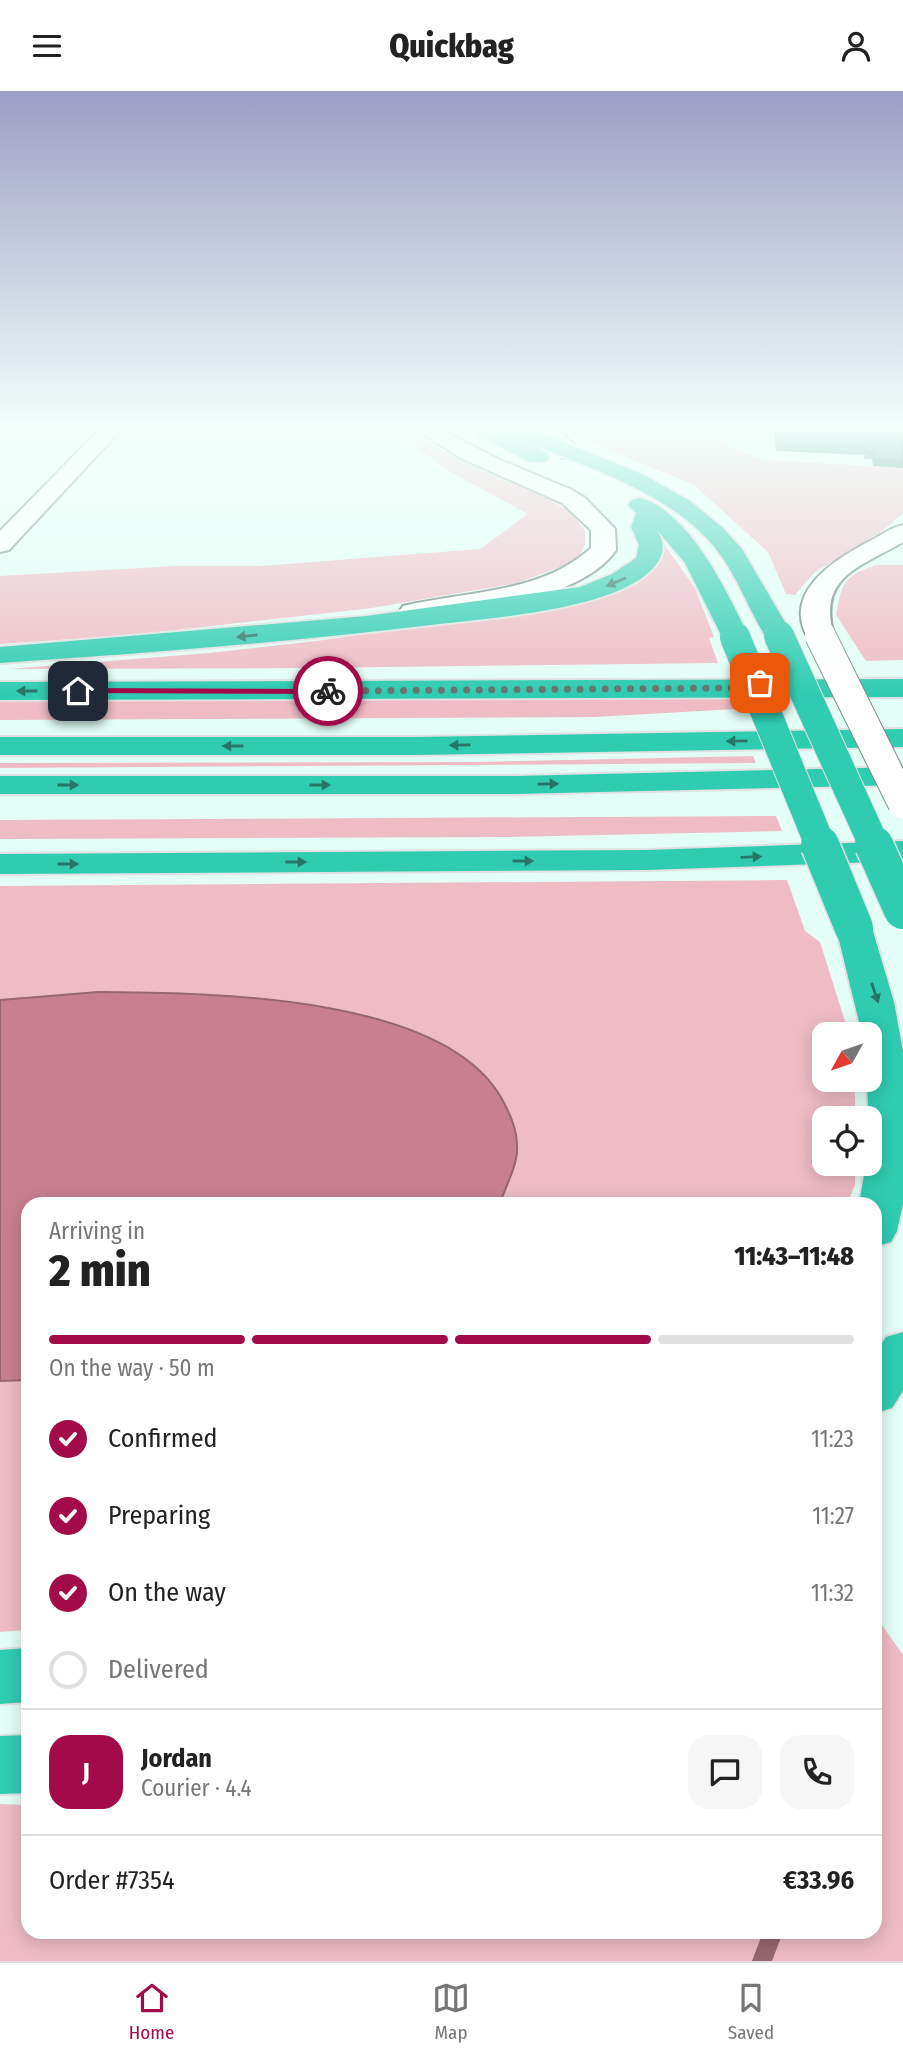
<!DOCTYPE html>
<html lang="en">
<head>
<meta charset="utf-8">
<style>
	body { margin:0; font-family:"Fira Sans Condensed",sans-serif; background:#f6f6f6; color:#222; height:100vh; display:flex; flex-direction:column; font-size:26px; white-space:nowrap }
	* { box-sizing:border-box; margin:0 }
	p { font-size:23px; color:#767676 }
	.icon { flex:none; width:38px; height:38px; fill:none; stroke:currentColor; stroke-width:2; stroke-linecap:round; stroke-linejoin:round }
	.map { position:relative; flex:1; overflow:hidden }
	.panel { position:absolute; left:21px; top:1106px; width:861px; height:742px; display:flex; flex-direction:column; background:#fff; border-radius:21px; box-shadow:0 4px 18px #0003 }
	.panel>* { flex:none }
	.needle { width:46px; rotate:230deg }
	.fabs { position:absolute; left:812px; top:931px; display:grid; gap:14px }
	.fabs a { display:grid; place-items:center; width:70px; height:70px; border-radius:14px; background:#fff; box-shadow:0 4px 18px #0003; font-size:35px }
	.pin { position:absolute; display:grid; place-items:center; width:60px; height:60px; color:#fff; margin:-30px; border-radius:14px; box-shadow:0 4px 10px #0006 }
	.courier { position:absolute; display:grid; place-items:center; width:70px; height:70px; margin:-35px; border:5px solid #a20a49; border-radius:50%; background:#fff; color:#222; box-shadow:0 2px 9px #0007 }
	.summary em { font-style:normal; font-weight:800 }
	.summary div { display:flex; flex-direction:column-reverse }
	.summary { display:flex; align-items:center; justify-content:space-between; height:119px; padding:0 28px }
	h1 { font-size:46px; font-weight:800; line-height:52px }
	.bar { display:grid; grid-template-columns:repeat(4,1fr); gap:10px 7px; align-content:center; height:84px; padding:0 28px }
	.bar i { height:9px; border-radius:5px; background:#e0e0e0 }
	.bar .active { background:#a20a49 }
	.bar p { grid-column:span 4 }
	.line { display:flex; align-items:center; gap:18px; padding:0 28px; border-top:2px solid #e0e0e0 }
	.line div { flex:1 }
	.round { display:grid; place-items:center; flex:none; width:74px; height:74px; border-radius:21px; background:#f6f6f6 }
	ol { padding:0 28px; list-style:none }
	li { display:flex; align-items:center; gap:21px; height:77px }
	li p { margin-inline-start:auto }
	li .icon { padding:7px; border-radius:50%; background:#a20a49; color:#fff; stroke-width:4 }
	li:last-child { color:#767676 }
	li i { width:38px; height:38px; border:4px solid #e0e0e0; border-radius:50% }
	header { display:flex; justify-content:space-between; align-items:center; height:91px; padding:0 28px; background:#fff; font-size:32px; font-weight:800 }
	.tabs { display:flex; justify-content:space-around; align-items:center; height:98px; border-top:2px solid #e0e0e0; background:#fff; font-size:19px; color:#767676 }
	.tabs a { display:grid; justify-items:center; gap:4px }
	.tabs .active { color:#a20a49 }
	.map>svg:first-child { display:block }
	.green { fill:#efbcc6 }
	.water { fill:#c8808f; stroke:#966771; stroke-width:2 }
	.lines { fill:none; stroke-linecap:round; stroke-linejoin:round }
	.stream { fill:#966771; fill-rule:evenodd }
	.minor-casing { stroke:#738b85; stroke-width:4 }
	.highway-casing { stroke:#e0e1e1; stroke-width:4 }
	.minor { fill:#fff; fill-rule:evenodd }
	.highway { fill:#30ccb2; fill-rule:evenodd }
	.minor-bridge-casing { stroke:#738b85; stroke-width:32; stroke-linecap:butt }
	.highway-bridge-far1-casing { stroke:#e0e1e1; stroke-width:32; stroke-linecap:butt }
	.highway-bridge-casing { stroke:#e0e1e1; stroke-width:41; stroke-linecap:butt }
	.minor-bridge { stroke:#fff; stroke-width:30 }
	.highway-bridge-far1 { stroke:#30ccb2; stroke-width:30 }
	.highway-bridge { stroke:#30ccb2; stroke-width:38 }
	.wall { fill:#096759 }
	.building { fill:#0a7868; stroke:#075449; stroke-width:2 }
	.oneway { fill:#287467 }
	.route { fill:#a20a49 }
	.done { stroke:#667672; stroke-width:7; stroke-dasharray:0 12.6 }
</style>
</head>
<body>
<header><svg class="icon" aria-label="menu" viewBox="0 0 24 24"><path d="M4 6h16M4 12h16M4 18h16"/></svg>Quickbag<svg class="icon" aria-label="person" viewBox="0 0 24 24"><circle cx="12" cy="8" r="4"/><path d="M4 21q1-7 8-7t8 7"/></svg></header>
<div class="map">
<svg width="903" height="1870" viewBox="0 0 903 1870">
	<rect width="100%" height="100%" fill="#e3fef7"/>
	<g class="green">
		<path d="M394 340H408L464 371 556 412 573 424 585 440V454L580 464 565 474 517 492 372 517 132 544 0 553V485L175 475H261L480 458 528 423 449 380Z"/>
		<path d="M563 340H728L726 354 764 369 903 377V422L881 441 815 481 795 504 786 503 768 461 694 394Z"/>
		<path d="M664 453 695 497 714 546 709 547 718 572 301 577 9 578 209 562 324 549 531 519 655 475Z"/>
		<path d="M876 474H903V569L866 570 836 524C842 491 844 485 876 474Z"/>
		<path d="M731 607 736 618 595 626 0 629V610Z"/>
		<path d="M753 665 756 672 0 677V672L478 671Z"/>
		<path d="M776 725 782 740 505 746 0 748V729Z"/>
		<path d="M787 789 805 840 820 851 849 943H824V989H855V1027H824V1073H855V1094L847 1113H28V1539L0 1541V795Z"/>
		<path d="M875 1524 903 1564V1870H0V1713L28 1714V1841H875Z"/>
	</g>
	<path class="water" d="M98 901C206 902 452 902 505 1014 512 1027 518 1043 517 1059 517 1075 506 1094 501 1110L500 1113H28V1289L0 1290V909Z"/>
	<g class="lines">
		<path class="stream" d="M763 1841H783L772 1870H752Z"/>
		<g class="minor-casing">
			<g id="minor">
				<path d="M98 340H120L9 459 0 461V440Z"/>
				<path d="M418 340H443L500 369 570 398 585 407 615 438 616 459C581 510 469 520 412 529L403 527 399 521 403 515C466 500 541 503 591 457V439L562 412 463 368Z"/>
				<path d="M537 340H560L582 362 579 367H563Z"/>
				<path d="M903 434V451C861 476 817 485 834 544L830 550 820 552 810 550C779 503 834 469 868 451 880 445 890 437 903 434Z"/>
			</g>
		</g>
		<g class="highway-casing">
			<g id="highway">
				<path d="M474 340H501L509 344 507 340H536L642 383 689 409 723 437 742 458 793 545 789 551 779 553 769 551C751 524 740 492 722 466 679 403 581 374 514 346L546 361 549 366 546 371H530L477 344Z"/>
				<path d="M640 407C689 419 729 504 749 546L745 552 735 554 725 552 685 472 657 439C677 470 639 492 613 502 553 524 478 528 414 536 276 552 138 563 0 572V556L366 525 580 496 612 483 636 467 639 454 631 436 636 422 628 414 632 409Z"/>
				<path d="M903 588V606L0 609V591Z"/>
				<path d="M903 638V656L414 664H0V646H414Z"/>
				<path d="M903 676V694L515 703H0V685H515Z"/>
				<path d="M903 750V770L647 779 0 783V763L647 759Z"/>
				<path d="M854 826 867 829 872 837 894 911 903 960V1113L897 1140 891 1151 875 1156V1113H859L866 1073H870L867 989H870V943H862L836 837 841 829Z"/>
				<path d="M903 1241V1300L892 1317 875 1322V1263L886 1246Z"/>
				<path d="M28 1557V1611L0 1613V1559Z"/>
				<path d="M28 1644V1702L0 1703V1645Z"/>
			</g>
		</g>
		<use href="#minor" class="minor"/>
		<use href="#highway" class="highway"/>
		<g class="minor-bridge-casing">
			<path id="minor-bridge" d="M820 544 903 712"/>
		</g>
		<g class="highway-bridge-far1-casing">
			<g id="highway-bridge-far1">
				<path d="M779 545 875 756"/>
				<path d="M735 546 821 756"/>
			</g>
		</g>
		<g class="highway-bridge-casing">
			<g id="highway-bridge">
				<path d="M820 754 854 837"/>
				<path d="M874 754 903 819"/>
			</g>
		</g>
		<use href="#minor-bridge" class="minor-bridge"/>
		<use href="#highway-bridge-far1" class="highway-bridge-far1"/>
		<use href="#highway-bridge" class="highway-bridge"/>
	</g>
	<path class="wall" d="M774 340H903V377L873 375 872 368H864L865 364 776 360Z"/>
	<path class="building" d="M775 340H903V370L874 368 873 361H865L866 356 777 353Z"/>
	<defs><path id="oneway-solid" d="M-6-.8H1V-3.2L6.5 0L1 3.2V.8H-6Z" transform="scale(1.75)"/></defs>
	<g class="oneway">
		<use href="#oneway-solid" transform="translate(616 491) rotate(157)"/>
		<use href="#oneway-solid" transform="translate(247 545) rotate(174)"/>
		<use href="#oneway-solid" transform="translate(27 600) rotate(-180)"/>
		<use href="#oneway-solid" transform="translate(737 650) rotate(179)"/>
		<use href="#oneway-solid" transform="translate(460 654) rotate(179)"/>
		<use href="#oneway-solid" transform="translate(233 655) rotate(180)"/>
		<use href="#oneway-solid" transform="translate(548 693) rotate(-1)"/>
		<use href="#oneway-solid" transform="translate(68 694)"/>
		<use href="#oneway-solid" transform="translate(320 694)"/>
		<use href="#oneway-solid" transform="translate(751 766) rotate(-2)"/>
		<use href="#oneway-solid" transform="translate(523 770)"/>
		<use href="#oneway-solid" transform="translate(296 771)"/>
		<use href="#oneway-solid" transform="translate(68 773)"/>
		<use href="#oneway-solid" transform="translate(875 902) rotate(71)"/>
	</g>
	<linearGradient id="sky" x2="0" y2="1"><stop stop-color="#9b9fc4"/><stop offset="0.56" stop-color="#f2fffb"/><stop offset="1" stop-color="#f2fffb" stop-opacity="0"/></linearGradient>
	<rect width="903" height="602" fill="url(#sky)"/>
	<path class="route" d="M78 597 328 598 332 600 328 603 75 602Z"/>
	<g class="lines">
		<path class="done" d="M328 600 732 597 760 592"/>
	</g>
</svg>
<div class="fabs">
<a><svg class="needle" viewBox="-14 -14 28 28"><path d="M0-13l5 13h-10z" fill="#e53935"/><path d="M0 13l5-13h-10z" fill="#767676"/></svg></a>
<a><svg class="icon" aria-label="locate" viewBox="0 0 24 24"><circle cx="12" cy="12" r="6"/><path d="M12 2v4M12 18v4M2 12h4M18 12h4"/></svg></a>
</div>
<div class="pin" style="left:760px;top:592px;background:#ea580c"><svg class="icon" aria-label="bag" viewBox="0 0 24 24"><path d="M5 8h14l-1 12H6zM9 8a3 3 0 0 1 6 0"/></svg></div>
<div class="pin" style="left:78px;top:600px;background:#1f2937"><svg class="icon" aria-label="home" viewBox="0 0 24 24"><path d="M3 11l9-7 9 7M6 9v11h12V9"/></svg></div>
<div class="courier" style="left:328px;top:600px"><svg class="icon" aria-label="bike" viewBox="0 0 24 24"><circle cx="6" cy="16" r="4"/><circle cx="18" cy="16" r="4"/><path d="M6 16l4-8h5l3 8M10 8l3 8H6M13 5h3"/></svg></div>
<section class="panel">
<div class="summary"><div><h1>2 min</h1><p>Arriving in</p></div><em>11:43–11:48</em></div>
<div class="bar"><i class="active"></i><i class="active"></i><i class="active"></i><i></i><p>On the way · 50 m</p></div>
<ol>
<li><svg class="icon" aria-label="check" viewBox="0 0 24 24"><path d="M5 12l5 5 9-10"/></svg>Confirmed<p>11:23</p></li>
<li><svg class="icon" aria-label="check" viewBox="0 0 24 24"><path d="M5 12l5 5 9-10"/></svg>Preparing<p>11:27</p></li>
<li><svg class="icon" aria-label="check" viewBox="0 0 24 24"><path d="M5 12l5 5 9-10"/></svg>On the way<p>11:32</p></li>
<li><i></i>Delivered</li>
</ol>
<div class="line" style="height:126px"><b class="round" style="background:#a20a49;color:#fff">J</b><div><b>Jordan</b><p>Courier · 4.4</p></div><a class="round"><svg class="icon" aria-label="chat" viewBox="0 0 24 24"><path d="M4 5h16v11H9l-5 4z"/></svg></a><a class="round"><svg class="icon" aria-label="phone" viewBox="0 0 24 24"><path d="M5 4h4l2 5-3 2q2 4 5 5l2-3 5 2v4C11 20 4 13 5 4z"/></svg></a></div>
<div class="line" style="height:91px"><div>Order #7354</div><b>€33.96</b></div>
</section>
</div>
<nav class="tabs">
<a class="active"><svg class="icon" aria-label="home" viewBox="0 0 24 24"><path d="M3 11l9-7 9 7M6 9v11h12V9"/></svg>Home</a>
<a><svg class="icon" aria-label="map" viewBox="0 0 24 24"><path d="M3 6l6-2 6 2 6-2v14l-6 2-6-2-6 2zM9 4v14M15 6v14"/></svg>Map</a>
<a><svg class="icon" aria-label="saved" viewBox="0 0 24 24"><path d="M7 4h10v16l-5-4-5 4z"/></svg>Saved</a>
</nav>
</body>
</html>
